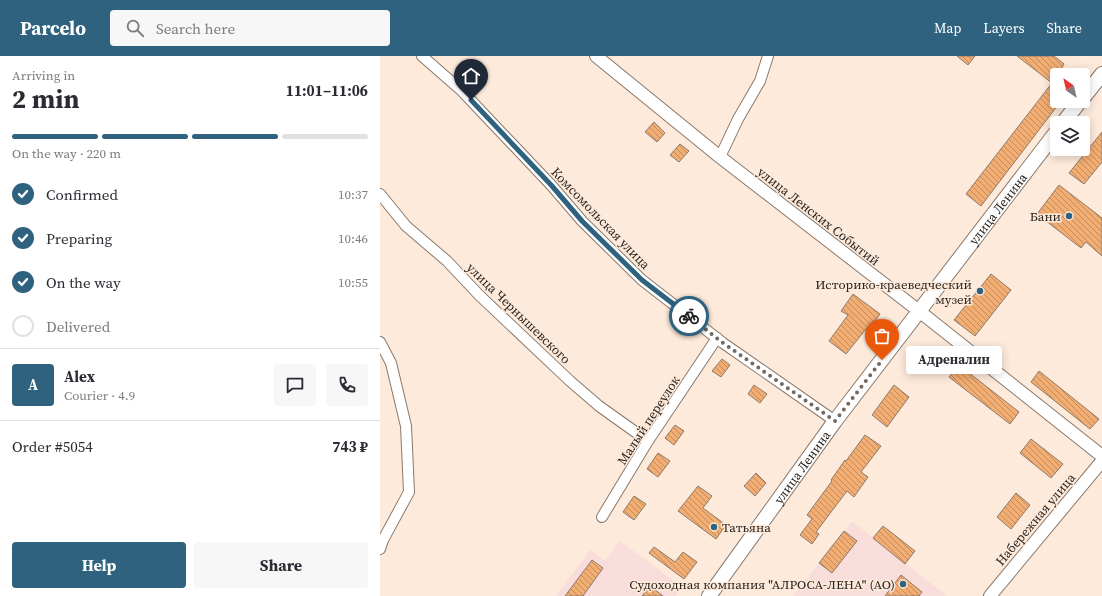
<!DOCTYPE html>
<html lang="en">
<head>
<meta charset="utf-8">
<style>
	body { margin:0; font-family:"Source Serif 4",serif; background:#f7f7f7; color:#2b2b33; height:100vh; display:flex; flex-direction:column; font-size:15px; white-space:nowrap }
	* { box-sizing:border-box; margin:0 }
	p { font-size:13px; color:#7c7c81 }
	.icon { flex:none; width:22px; height:22px; fill:none; stroke:currentColor; stroke-width:2; stroke-linecap:round; stroke-linejoin:round }
	.map { position:relative; flex:1; overflow:hidden }
	.sheet { display:flex; flex-direction:column; background:#fff; width:380px }
	.sheet>* { flex:none }
	.needle { width:26px; rotate:326deg }
	.buttons { position:absolute; left:670px; top:12px; display:grid; gap:8px }
	.buttons a { display:grid; place-items:center; width:40px; height:40px; border-radius:4px; background:#fff; box-shadow:0 2px 10px #0003; font-size:20px }
	.pin { position:absolute; display:grid; place-items:center; width:34px; height:34px; color:#fff; margin:-41px -17px; border-radius:50% 50% 50% 0; rotate:-45deg; box-shadow:0 0 4px #0007 }
	.pin .icon { rotate:45deg }
	.courier { position:absolute; display:grid; place-items:center; width:40px; height:40px; margin:-20px; border:3px solid #2e627e; border-radius:50%; background:#fff; color:#222; box-shadow:0 1px 5px #0007 }
	.bubble { position:absolute; height:28px; border-radius:4px; background:#fff; box-shadow:0 2px 10px #0003; font-size:13px; font-weight:700; line-height:28px; text-align:center }
	.headline em { font-style:normal; font-weight:700 }
	.headline div { display:flex; flex-direction:column-reverse }
	.headline { display:flex; align-items:center; justify-content:space-between; height:68px; padding:0 12px }
	h1 { font-size:26px; font-weight:700; line-height:30px }
	.bar { display:grid; grid-template-columns:repeat(4,1fr); gap:6px 4px; align-content:center; height:48px; padding:0 12px }
	.bar i { height:5px; border-radius:3px; background:#e1e1e2 }
	.bar .selected { background:#2e627e }
	.bar p { grid-column:span 4 }
	.line { display:flex; align-items:center; gap:10px; padding:0 12px; border-top:1px solid #e1e1e2 }
	.line div { flex:1 }
	.round { display:grid; place-items:center; flex:none; width:42px; height:42px; border-radius:4px; background:#f7f7f7 }
	ol { padding:0 12px; list-style:none }
	li { display:flex; align-items:center; gap:12px; height:44px }
	li p { margin-inline-start:auto }
	li .icon { padding:4px; border-radius:50%; background:#2e627e; color:#fff; stroke-width:4 }
	li:last-child { color:#7c7c81 }
	li i { width:22px; height:22px; border:2px solid #e1e1e2; border-radius:50% }
	.button { display:flex; gap:8px; margin-top:auto; padding:8px 12px }
	.button a { flex:1; height:46px; border-radius:4px; background:#2e627e; color:#fff; font-size:16px; font-weight:700; line-height:46px; text-align:center }
	.button a+a { background:#f7f7f7; color:#2b2b33 }
	header { display:flex; align-items:center; gap:24px; box-sizing:border-box; height:56px; padding:0 20px; background:#2e627e; color:#fff }
	header strong { font-size:19px }
	nav { display:flex; gap:22px; margin-inline-start:auto; font-size:14px }
	.search { width:280px; height:36px; background:#f7f7f7; display:flex; align-items:center; gap:10px; box-sizing:border-box; padding:0 14px; border-radius:4px; color:#7c7c81; font-size:15px }
	main { display:flex; flex:1; min-height:0 }
	.map>svg:first-child { display:block }
	.commercial { fill:#f8ddda }
	.building { fill:url(#building-back-hatch); stroke:#8b7b6e }
	.lines { fill:none; stroke-linecap:round; stroke-linejoin:round }
	.minor-casing { stroke:#89796c; stroke-width:12 }
	.tertiary-casing { stroke:#89796c; stroke-width:14 }
	.secondary-casing { stroke:#89796c; stroke-width:16 }
	.minor { stroke:#fff; stroke-width:10 }
	.tertiary { stroke:#fff; stroke-width:12 }
	.secondary { stroke:#fff; stroke-width:14 }
	.done { stroke:#746960; stroke-width:4; stroke-dasharray:0 7.2 }
	.route { stroke:#2e627e; stroke-width:5 }
	.poi-dot { fill:#2e627e; stroke:#fdeadb; stroke-width:1.5 }
	.labels { text-anchor:middle; stroke-width:3; stroke-linejoin:round; paint-order:stroke }
	.street-label { font-size:13px; fill:#2a231e; stroke:#fdeadb }
	.poi-label { font-size:13px; fill:#2a231e; stroke:#fdeadb; text-anchor:end }
</style>
</head>
<body>
<header>
<strong>Parcelo</strong>
<div class="search"><svg class="icon" aria-label="search" viewBox="0 0 24 24"><circle cx="10" cy="10" r="6"/><path d="M15 15l6 6"/></svg>Search here</div>
<nav><a>Map</a><a>Layers</a><a>Share</a></nav>
</header>
<main>
<section class="sheet">
<div class="headline"><div><h1>2 min</h1><p>Arriving in</p></div><em>11:01–11:06</em></div>
<div class="bar"><i class="selected"></i><i class="selected"></i><i class="selected"></i><i></i><p>On the way · 220 m</p></div>
<ol>
<li><svg class="icon" aria-label="check" viewBox="0 0 24 24"><path d="M5 12l5 5 9-10"/></svg>Confirmed<p>10:37</p></li>
<li><svg class="icon" aria-label="check" viewBox="0 0 24 24"><path d="M5 12l5 5 9-10"/></svg>Preparing<p>10:46</p></li>
<li><svg class="icon" aria-label="check" viewBox="0 0 24 24"><path d="M5 12l5 5 9-10"/></svg>On the way<p>10:55</p></li>
<li><i></i>Delivered</li>
</ol>
<div class="line" style="height:72px"><b class="round" style="background:#2e627e;color:#fff">A</b><div><b>Alex</b><p>Courier · 4.9</p></div><a class="round"><svg class="icon" aria-label="chat" viewBox="0 0 24 24"><path d="M4 5h16v11H9l-5 4z"/></svg></a><a class="round"><svg class="icon" aria-label="phone" viewBox="0 0 24 24"><path d="M5 4h4l2 5-3 2q2 4 5 5l2-3 5 2v4C11 20 4 13 5 4z"/></svg></a></div>
<div class="line" style="height:52px"><div>Order #5054</div><b>743 ₽</b></div>
<div class="button"><a>Help</a><a>Share</a></div>
</section>
<div class="map">
<svg width="722" height="540" viewBox="0 0 722 540">
	<defs>
		<pattern id="building-back-hatch" width="6" height="6" patternUnits="userSpaceOnUse"><rect width="6" height="6" fill="#f2ad72"/><path d="M-1 5l2 2M0 0l6 6M5-1l2 2" fill="none" stroke="#c48c5d"/></pattern>
	</defs>
	<rect width="100%" height="100%" fill="#fdeadb"/>
	<g class="commercial">
		<path d="M472 465 567 540H413Z"/>
		<path d="M240 485 302 531 295 540H176L210 494 225 505Z"/>
	</g>
	<g class="building">
		<path d="M577 0H595L588 9Z"/>
		<path d="M637 0H674L684 8 678 19H677V45H681L601 150 586 138 672 27Z"/>
		<path d="M274 66 285 77 277 86 265 76Z"/>
		<path d="M722 76V106L704 128 689 117Z"/>
		<path d="M300 88 309 95 299 106 290 99Z"/>
		<path d="M679 129 722 162V200L706 186 701 192 657 158Z"/>
		<path d="M611 218 631 234 595 280 574 264Z"/>
		<path d="M473 238 500 258 488 274 486 273 466 298 449 285 468 259 461 255Z"/>
		<path d="M342 303 350 309 341 321 332 315Z"/>
		<path d="M579 309 639 356 630 368 569 321Z"/>
		<path d="M659 315 719 363 710 373 651 326Z"/>
		<path d="M374 329 387 338 380 347 368 338Z"/>
		<path d="M514 329 529 341 507 371 492 359Z"/>
		<path d="M295 369 304 375 294 389 285 382Z"/>
		<path d="M485 379 501 390 481 416 488 421 474 441 467 435 436 476 439 478 432 488 420 479 432 463 427 459 452 425 451 424 465 404 466 405Z"/>
		<path d="M651 383 683 408 671 422 640 397Z"/>
		<path d="M278 397 290 405 278 421 267 413Z"/>
		<path d="M376 417 386 427 375 440 364 430Z"/>
		<path d="M318 430 332 440 323 452 346 469 336 483 298 455Z"/>
		<path d="M636 437 650 449 631 473 617 461Z"/>
		<path d="M254 440 266 448 254 464 243 456Z"/>
		<path d="M503 470 535 495 525 508 493 482Z"/>
		<path d="M464 475 477 485 452 517 439 507Z"/>
		<path d="M274 491 295 506 303 496 317 506 304 523 269 497Z"/>
		<path d="M212 504 223 512 203 540H185Z"/>
		<path d="M521 519 542 536 539 540H505Z"/>
		<path d="M270 530 283 540H262Z"/>
	</g>
	<g class="lines">
		<g class="minor-casing">
			<g id="minor">
				<path d="M42 0 82 35 172 130 202 165 262 224 343 287 455 365"/>
				<path d="M340 101 358 63 380 25 388 0"/>
				<path d="M0 138 26 170 67 205 99 239 190 325 219 350 268 385"/>
				<path d="M0 286 11 307 26 370 29 436 3 484 0 493"/>
				<path d="M222 461 268 385 337 282"/>
			</g>
		</g>
		<g class="tertiary-casing">
			<g id="tertiary">
				<path d="M216 0 340 101 539 255 722 400"/>
				<path d="M610 540 722 405"/>
			</g>
		</g>
		<g class="secondary-casing">
			<g id="secondary">
				<path d="M703 42 722 18"/>
				<path d="M683 67 700 45"/>
				<path id="s1" d="M329 540 455 365 677 75"/>
			</g>
		</g>
		<use href="#minor" class="minor"/>
		<use href="#tertiary" class="tertiary"/>
		<use href="#secondary" class="secondary"/>
	</g>
	<g class="lines">
		<path class="done" d="M309 260 343 287 455 365 502 304"/>
		<path class="route" d="M91 44 172 130 202 165 262 224 309 260"/>
	</g>
	<g class="poi-dot">
		<circle cx="689" cy="160" r="4"/>
		<circle cx="600" cy="235" r="4"/>
		<circle cx="334" cy="471" r="4"/>
		<circle cx="523" cy="528" r="4"/>
	</g>
	<g class="labels">
		<g class="street-label">
			<text dy="5" stroke="none"><textPath href="#s1" startOffset="483">улица Ленина</textPath></text>
			<text transform="translate(439 160) rotate(38)" y="5">улица Ленских Событий</text>
			<text transform="translate(221 162) rotate(46)" y="5">Комсомольская улица</text>
			<text transform="translate(139 257) rotate(44)" y="5">улица Чернышевского</text>
			<text transform="translate(268 364) rotate(-57)" y="5">Малый переулок</text>
			<text dy="5" stroke="none"><textPath href="#s1" startOffset="159">улица Ленина</textPath></text>
			<text transform="translate(655 463) rotate(-50)" y="5">Набережная улица</text>
		</g>
		<g class="poi-label">
			<text x="681" y="165">Бани</text>
			<text x="592" y="233">Историко-краеведческий<tspan x="592" dy="15">музей</tspan></text>
			<text x="342" y="476" text-anchor="start">Татьяна</text>
			<text x="515" y="533">Судоходная компания "АЛРОСА-ЛЕНА" (АО)</text>
		</g>
	</g>
</svg>
<div class="buttons">
<a><svg class="needle" viewBox="-14 -14 28 28"><path d="M0-13l5 13h-10z" fill="#e53935"/><path d="M0 13l5-13h-10z" fill="#7c7c81"/></svg></a>
<a><svg class="icon" aria-label="layers" viewBox="0 0 24 24"><path d="M12 4l9 5-9 5-9-5zM3 14l9 5 9-5"/></svg></a>
</div>
<div class="pin" style="left:502px;top:304px;background:#ea580c"><svg class="icon" aria-label="bag" viewBox="0 0 24 24"><path d="M5 8h14l-1 12H6zM9 8a3 3 0 0 1 6 0"/></svg></div>
<div class="pin" style="left:91px;top:44px;background:#1f2937"><svg class="icon" aria-label="home" viewBox="0 0 24 24"><path d="M3 11l9-7 9 7M6 9v11h12V9"/></svg></div>
<div class="courier" style="left:309px;top:260px"><svg class="icon" aria-label="bike" viewBox="0 0 24 24"><circle cx="6" cy="16" r="4"/><circle cx="18" cy="16" r="4"/><path d="M6 16l4-8h5l3 8M10 8l3 8H6M13 5h3"/></svg></div>
<div class="bubble" style="left:526px;top:290px;width:96px">Адреналин</div>
</div>
</main>
</body>
</html>
